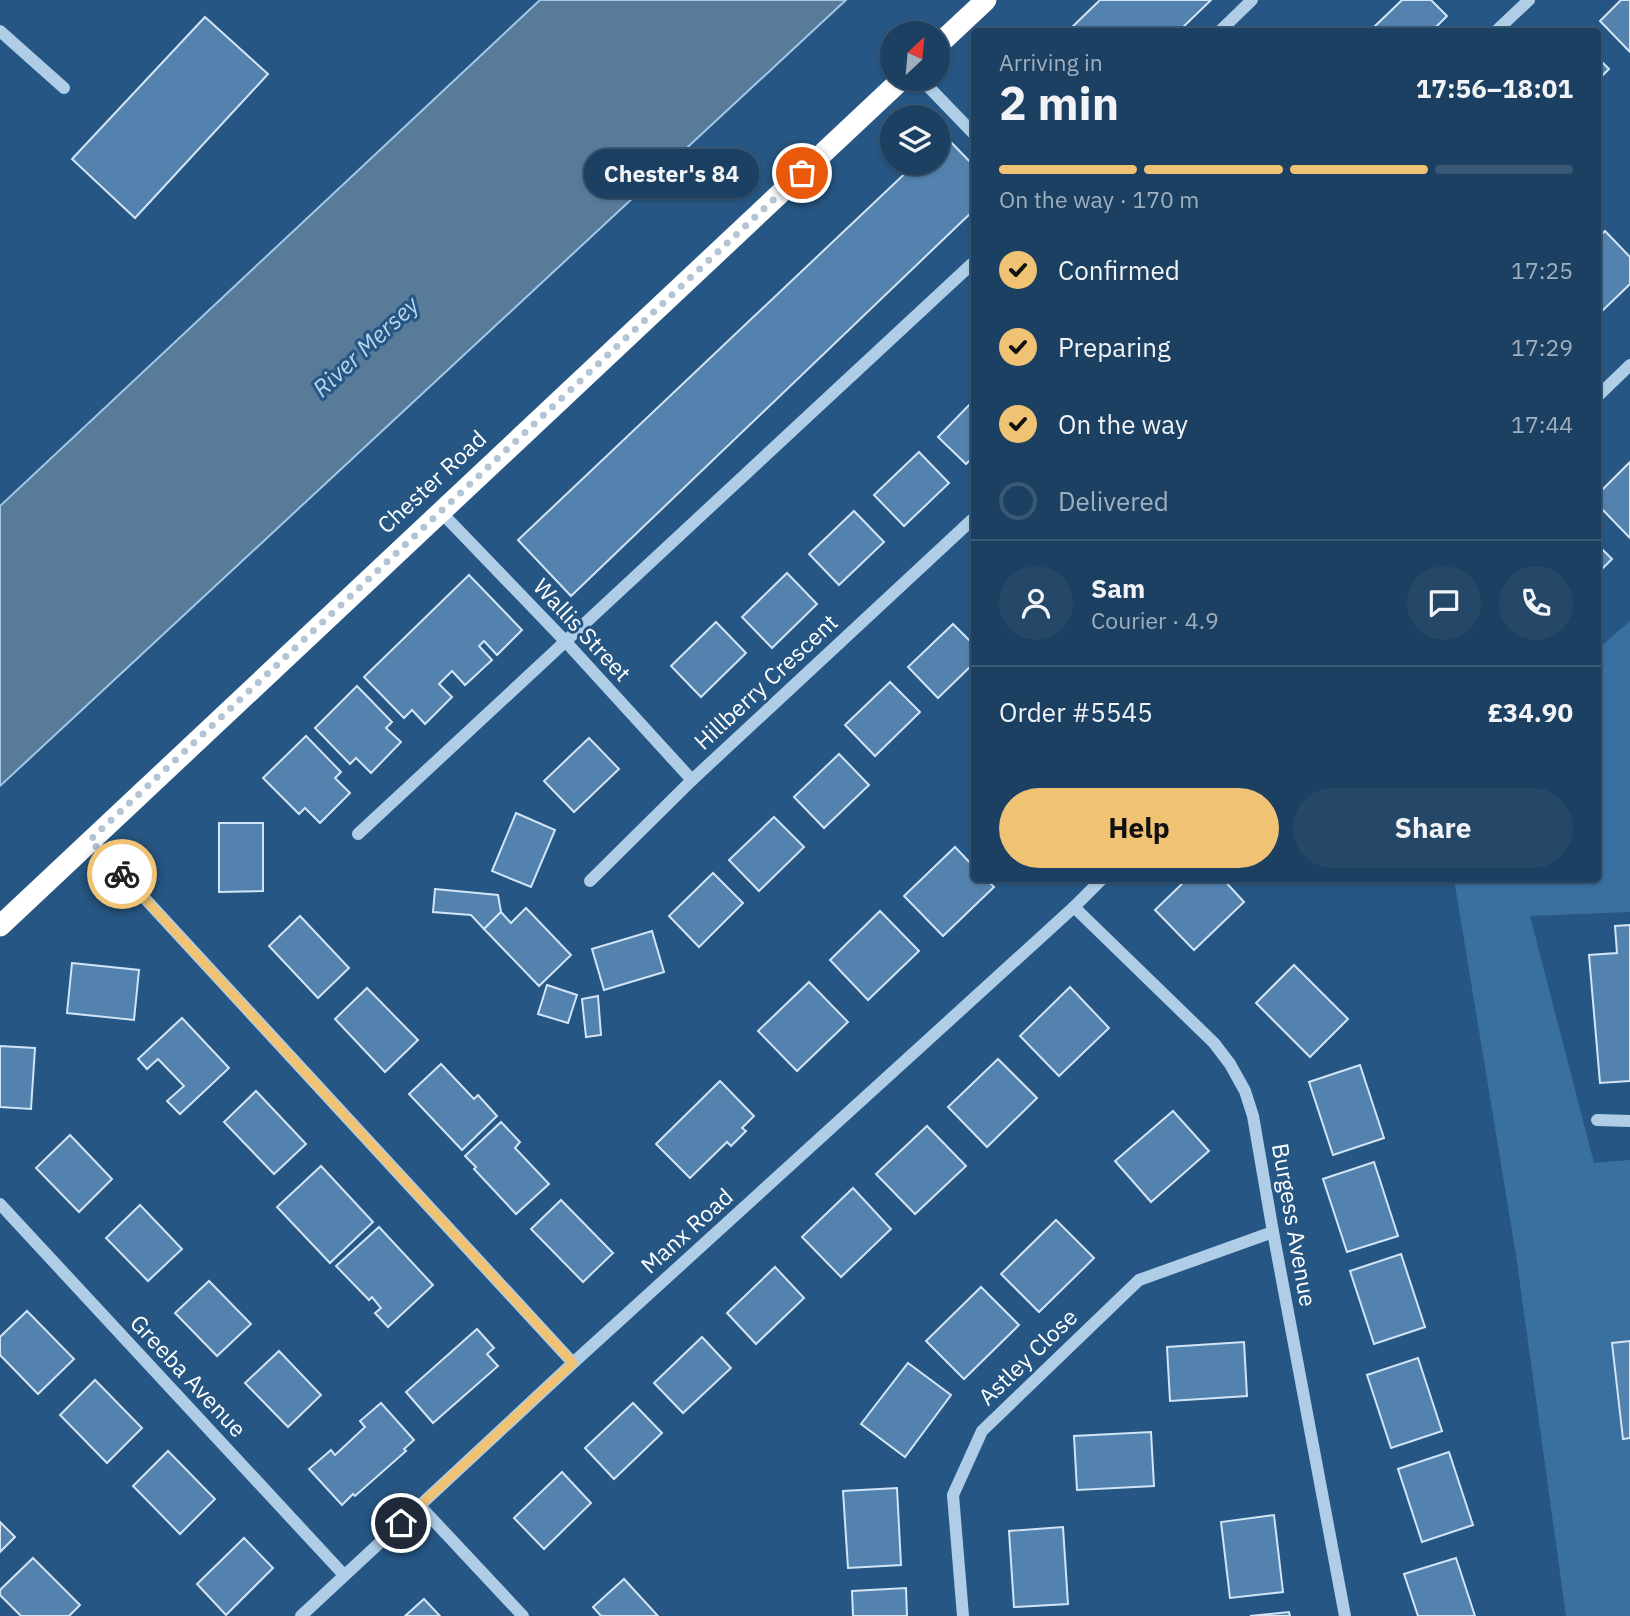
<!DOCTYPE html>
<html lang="en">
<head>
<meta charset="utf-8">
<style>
	body { margin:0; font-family:"IBM Plex Sans",sans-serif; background:#254768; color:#f1f3f6; height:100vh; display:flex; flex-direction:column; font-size:26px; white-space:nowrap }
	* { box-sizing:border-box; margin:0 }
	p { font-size:23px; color:#a0afbe }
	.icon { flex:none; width:38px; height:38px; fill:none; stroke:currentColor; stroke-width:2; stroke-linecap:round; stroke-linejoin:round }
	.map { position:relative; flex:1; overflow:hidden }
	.panel { position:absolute; left:971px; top:28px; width:630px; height:854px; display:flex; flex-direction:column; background:#1c4062; border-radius:7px; box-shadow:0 2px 5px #0004,0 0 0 2px #3a5977 }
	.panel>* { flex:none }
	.needle { width:46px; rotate:26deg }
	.fabs { position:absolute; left:880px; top:21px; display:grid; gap:14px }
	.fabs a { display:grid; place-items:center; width:70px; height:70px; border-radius:50%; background:#1c4062; box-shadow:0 2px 5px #0004,0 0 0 2px #3a5977; font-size:35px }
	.pin { position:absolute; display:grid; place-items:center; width:60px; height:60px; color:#fff; margin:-30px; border:4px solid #fff; border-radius:50%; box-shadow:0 2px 7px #0007 }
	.courier { position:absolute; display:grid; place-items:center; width:70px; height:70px; margin:-35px; border:5px solid #f0c273; border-radius:50%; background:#fff; color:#222; box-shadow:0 2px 9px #0007 }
	.bubble { position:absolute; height:49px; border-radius:24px; background:#1c4062; box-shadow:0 2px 5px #0004,0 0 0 2px #3a5977; font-size:23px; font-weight:800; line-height:49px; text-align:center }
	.overview em { font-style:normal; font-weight:800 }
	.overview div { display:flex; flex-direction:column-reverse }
	.overview { display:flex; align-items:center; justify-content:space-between; height:119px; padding:0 28px }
	h1 { font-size:46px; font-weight:800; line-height:52px }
	.bar { display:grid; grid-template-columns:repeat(4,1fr); gap:10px 7px; align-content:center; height:84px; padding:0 28px }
	.bar i { height:9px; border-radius:5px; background:#3a5977 }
	.bar .selected { background:#f0c273 }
	.bar p { grid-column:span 4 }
	.line { display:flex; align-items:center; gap:18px; padding:0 28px; border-top:2px solid #3a5977 }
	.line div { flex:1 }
	.round { display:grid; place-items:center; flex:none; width:74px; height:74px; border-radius:37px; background:#254768 }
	ol { padding:0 28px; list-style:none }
	li { display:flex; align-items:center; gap:21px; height:77px }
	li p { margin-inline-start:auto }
	li .icon { padding:7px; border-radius:50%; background:#f0c273; color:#111; stroke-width:4 }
	li:last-child { color:#a0afbe }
	li i { width:38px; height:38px; border:4px solid #3a5977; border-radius:50% }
	.action { display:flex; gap:14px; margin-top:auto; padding:14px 28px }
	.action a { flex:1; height:80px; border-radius:42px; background:#f0c273; color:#111; font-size:28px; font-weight:800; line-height:80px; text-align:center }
	.action a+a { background:#254768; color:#f1f3f6 }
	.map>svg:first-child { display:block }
	.green { fill:#3a70a0 }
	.water { fill:#587b9a; stroke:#a3c8e8; stroke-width:2 }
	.building { fill:#5282ad; stroke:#d2e5f6; stroke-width:2 }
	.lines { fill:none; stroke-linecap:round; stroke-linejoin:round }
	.minor { stroke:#afcde7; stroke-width:12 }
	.highway { stroke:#fff; stroke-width:21 }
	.done { stroke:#b3c4d4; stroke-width:7; stroke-dasharray:0 12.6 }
	.route { stroke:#f0c273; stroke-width:9 }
	.labels { text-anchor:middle; stroke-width:6; stroke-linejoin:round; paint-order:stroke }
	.street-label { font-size:23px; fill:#fff; stroke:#265683 }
	.water-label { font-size:24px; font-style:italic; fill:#bad6ef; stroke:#265683 }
</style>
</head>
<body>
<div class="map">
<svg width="1630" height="1616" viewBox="0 0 1630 1616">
	<rect width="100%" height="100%" fill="#265683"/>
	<path class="green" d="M1630 621V912L1530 916 1594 1163 1630 1160V1616H1566L1516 1255 1454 879 1598 878V649Z"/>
	<path class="water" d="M540 0H846L0 786V506Z"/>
	<g class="building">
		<path d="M1100 0H1211L1178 32H1067Z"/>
		<path d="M1402 0H1431L1447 16 1431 32H1374L1372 29Z"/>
		<path d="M1621 0H1630V52L1600 21Z"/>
		<path d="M205 17 268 74 135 218 72 159Z"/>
		<path d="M1598 58 1609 69 1598 80Z"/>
		<path d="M945 136 975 167V209L571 596 518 540 916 163H938V142Z"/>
		<path d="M1605 231 1630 257V284L1598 315V238Z"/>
		<path d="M975 399V455L966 464 938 437Z"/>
		<path d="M919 452 949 483 904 526 874 495Z"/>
		<path d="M1630 462V538L1598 505V494Z"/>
		<path d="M854 511 884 542 839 585 809 554Z"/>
		<path d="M1598 545 1612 559 1598 573Z"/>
		<path d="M787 573 817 604 772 648 742 617Z"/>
		<path d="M469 575 522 630 497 655 484 641 479 646 492 660 465 685 452 671 439 684 452 697 425 724 412 710 404 718 364 677Z"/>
		<path d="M716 622 746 653 701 697 671 666Z"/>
		<path d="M953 624 975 646V662L938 698 908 667Z"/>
		<path d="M890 682 920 712 875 756 845 725Z"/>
		<path d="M357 686 392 722 386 728 401 742 371 773 356 758 350 764 315 728Z"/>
		<path d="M306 736 341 772 335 778 350 793 320 823 305 808 299 814 263 778Z"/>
		<path d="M589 738 619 769 574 812 544 781Z"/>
		<path d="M839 754 869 785 824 828 794 797Z"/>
		<path d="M516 813 555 830 531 887 492 871Z"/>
		<path d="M774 817 804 847 759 891 729 860Z"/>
		<path d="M219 823H263V891L219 892Z"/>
		<path d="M955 847 975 868V878H985L994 887 943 936 904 896Z"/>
		<path d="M713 873 743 903 699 947 669 916Z"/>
		<path d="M1188 878H1222L1244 902 1194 950 1155 910Z"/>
		<path d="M435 889 498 895 501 912 484 929 471 915 433 912Z"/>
		<path d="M526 908 571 955 539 986 484 929 501 912 511 923Z"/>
		<path d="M880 911 919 951 868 1000 830 960Z"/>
		<path d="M300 916 349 968 318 998 269 946Z"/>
		<path d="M1630 925V1081L1600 1083 1589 955 1617 953 1615 926Z"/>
		<path d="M652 931 664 972 604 990 592 949Z"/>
		<path d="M72 963 139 970 134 1020 67 1013Z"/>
		<path d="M1294 965 1348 1019 1310 1057 1256 1003Z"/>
		<path d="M809 982 848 1022 797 1071 758 1031Z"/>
		<path d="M547 985 577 995 568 1023 538 1014Z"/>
		<path d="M1070 987 1109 1028 1059 1076 1020 1036Z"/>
		<path d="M367 988 418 1040 385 1072 335 1019Z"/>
		<path d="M598 996 601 1035 586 1037 582 999Z"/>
		<path d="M182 1018 229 1068 180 1114 167 1101 184 1086 158 1059 147 1069 138 1059Z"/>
		<path d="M0 1046 35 1048 31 1109 0 1107Z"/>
		<path d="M998 1059 1037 1098 987 1147 948 1107Z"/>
		<path d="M441 1064 474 1099 478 1095 497 1116 462 1150 409 1094Z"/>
		<path d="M1360 1065 1384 1138 1333 1155 1309 1082Z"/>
		<path d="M720 1081 754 1116 742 1128 746 1131 731 1146 727 1142 690 1178 656 1144Z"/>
		<path d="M256 1091 306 1144 274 1174 224 1122Z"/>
		<path d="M1173 1111 1209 1151 1151 1202 1115 1161Z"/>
		<path d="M501 1122 520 1142 515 1148 549 1184 516 1214 474 1169 476 1167 465 1156Z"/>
		<path d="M927 1126 966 1166 915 1214 876 1174Z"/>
		<path d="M70 1135 112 1179 79 1212 36 1168Z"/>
		<path d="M1374 1162 1398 1236 1347 1252 1323 1179Z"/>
		<path d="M321 1166 373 1222 330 1263 277 1207Z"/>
		<path d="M853 1188 891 1229 841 1277 802 1237Z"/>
		<path d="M561 1200 613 1253 583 1282 531 1229Z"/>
		<path d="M140 1205 182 1249 148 1281 106 1238Z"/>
		<path d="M1056 1220 1094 1258 1039 1312 1001 1274Z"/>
		<path d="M379 1227 433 1285 388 1327 375 1313 381 1308 372 1297 369 1300 336 1266Z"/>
		<path d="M1401 1254 1425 1327 1374 1344 1350 1271Z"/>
		<path d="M775 1267 804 1298 756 1344 727 1313Z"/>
		<path d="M209 1281 251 1324 217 1356 175 1313Z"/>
		<path d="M981 1287 1019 1325 964 1379 926 1341Z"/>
		<path d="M27 1311 74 1359 38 1394 0 1355V1337Z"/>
		<path d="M477 1329 494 1348 487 1354 498 1366 433 1423 406 1392Z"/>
		<path d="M702 1337 731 1368 683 1413 654 1383Z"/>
		<path d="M1630 1341V1438L1623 1439 1612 1343Z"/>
		<path d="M1244 1342 1247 1396 1170 1401 1167 1347Z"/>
		<path d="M279 1351 321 1395 288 1427 245 1383Z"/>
		<path d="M1418 1358 1442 1431 1391 1448 1367 1375Z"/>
		<path d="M908 1363 951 1395 905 1457 861 1424Z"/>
		<path d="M95 1380 142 1428 107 1463 60 1415Z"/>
		<path d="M381 1403 414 1440 404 1449 406 1451 355 1496 353 1494 342 1505 309 1469 331 1450 335 1455 365 1427 360 1421Z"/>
		<path d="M633 1403 662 1433 614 1479 585 1448Z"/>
		<path d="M1151 1432 1154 1486 1077 1490 1074 1436Z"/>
		<path d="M168 1451 215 1499 180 1534 133 1486Z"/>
		<path d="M1449 1452 1473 1525 1422 1542 1398 1469Z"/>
		<path d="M562 1472 591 1503 544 1549 514 1518Z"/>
		<path d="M897 1488 901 1565 848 1568 843 1491Z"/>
		<path d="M1274 1515 1283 1592 1230 1598 1221 1522Z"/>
		<path d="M0 1522 15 1537 0 1552Z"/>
		<path d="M1063 1527 1068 1604 1014 1607 1009 1531Z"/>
		<path d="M244 1538 273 1568 226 1615 197 1584Z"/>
		<path d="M33 1558 80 1605 69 1616H21L0 1595V1590Z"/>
		<path d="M1456 1558 1475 1616H1418L1404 1574Z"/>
		<path d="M624 1579 658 1616H601L593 1607Z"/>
		<path d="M906 1588 907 1616H853L852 1591Z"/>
		<path d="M424 1599 440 1616H405Z"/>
		<path d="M1289 1612 1290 1616H1250Z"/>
	</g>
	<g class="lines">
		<g class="minor">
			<path d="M0 31 64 88"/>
			<path d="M1219 32 1252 0"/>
			<path d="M1495 32 1529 0"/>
			<path d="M921 79 975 135"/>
			<path d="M1598 396 1630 365"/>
			<path d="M440 511 566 642 692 780"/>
			<path d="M358 834 975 261"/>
			<path d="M91 840 573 1363"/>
			<path d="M590 881 692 780 975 517"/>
			<path d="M1074 907 1214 1043 1230 1064 1245 1091 1253 1116 1273 1232 1345 1616"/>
			<path d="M1597 1120 1630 1121"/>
			<path d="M0 1204 344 1575"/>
			<path d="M420 1506 523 1616"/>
			<path d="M301 1616 573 1363 1074 907 1103 878"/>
			<path d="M963 1616 953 1495 982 1431 1139 1280 1273 1232"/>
		</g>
		<g class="highway">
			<path d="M938 45 986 0"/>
			<path d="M0 926 902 79"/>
		</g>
	</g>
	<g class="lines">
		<path class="done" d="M122 874 90 840 802 173"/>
		<path class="route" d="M122 874 573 1363 401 1523"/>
	</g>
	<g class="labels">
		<g class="street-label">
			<text transform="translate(432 482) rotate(-43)" y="8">Chester Road</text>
			<text transform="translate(582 630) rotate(47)" y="8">Wallis Street</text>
			<text transform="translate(766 682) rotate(-43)" y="8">Hillberry Crescent</text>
			<text transform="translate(1294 1225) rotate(80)" y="8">Burgess Avenue</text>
			<text transform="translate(687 1231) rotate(-42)" y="8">Manx Road</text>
			<text transform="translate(1028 1357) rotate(-44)" y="8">Astley Close</text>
			<text transform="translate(188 1376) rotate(47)" y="8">Greeba Avenue</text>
		</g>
		<g class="water-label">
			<text transform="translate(366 347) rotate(-43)" y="8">River Mersey</text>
		</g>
	</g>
</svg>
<div class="fabs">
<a><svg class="needle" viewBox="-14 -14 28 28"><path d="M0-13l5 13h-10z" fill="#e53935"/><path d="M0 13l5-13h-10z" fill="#a0afbe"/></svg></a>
<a><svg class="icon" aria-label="layers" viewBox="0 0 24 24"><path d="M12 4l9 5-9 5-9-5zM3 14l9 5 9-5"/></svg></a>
</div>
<div class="pin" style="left:802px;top:173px;background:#ea580c"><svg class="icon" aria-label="bag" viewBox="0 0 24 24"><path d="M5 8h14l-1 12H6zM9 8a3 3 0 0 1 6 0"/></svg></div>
<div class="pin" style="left:401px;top:1523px;background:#1f2937"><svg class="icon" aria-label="home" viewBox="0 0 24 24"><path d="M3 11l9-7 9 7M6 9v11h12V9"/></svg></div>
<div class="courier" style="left:122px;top:874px"><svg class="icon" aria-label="bike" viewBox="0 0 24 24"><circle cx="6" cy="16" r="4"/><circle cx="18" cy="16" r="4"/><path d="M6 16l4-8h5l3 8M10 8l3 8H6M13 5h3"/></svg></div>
<div class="bubble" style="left:584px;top:149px;width:175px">Chester's 84</div>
<section class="panel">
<div class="overview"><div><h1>2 min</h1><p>Arriving in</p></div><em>17:56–18:01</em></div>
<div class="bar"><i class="selected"></i><i class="selected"></i><i class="selected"></i><i></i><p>On the way · 170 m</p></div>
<ol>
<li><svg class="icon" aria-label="check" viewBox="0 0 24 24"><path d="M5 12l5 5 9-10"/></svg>Confirmed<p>17:25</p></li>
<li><svg class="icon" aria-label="check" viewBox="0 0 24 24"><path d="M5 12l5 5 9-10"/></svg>Preparing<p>17:29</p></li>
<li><svg class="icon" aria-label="check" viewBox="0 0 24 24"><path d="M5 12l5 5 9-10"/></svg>On the way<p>17:44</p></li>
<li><i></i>Delivered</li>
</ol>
<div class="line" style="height:126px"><a class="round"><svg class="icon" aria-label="person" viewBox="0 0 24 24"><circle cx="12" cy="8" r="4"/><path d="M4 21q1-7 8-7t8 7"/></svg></a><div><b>Sam</b><p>Courier · 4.9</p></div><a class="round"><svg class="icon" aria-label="chat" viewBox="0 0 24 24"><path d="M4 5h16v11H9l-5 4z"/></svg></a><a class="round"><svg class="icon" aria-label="phone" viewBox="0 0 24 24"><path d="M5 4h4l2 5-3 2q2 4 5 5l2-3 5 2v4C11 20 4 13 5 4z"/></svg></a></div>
<div class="line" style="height:91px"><div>Order #5545</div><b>£34.90</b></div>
<div class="action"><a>Help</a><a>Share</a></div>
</section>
</div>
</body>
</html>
